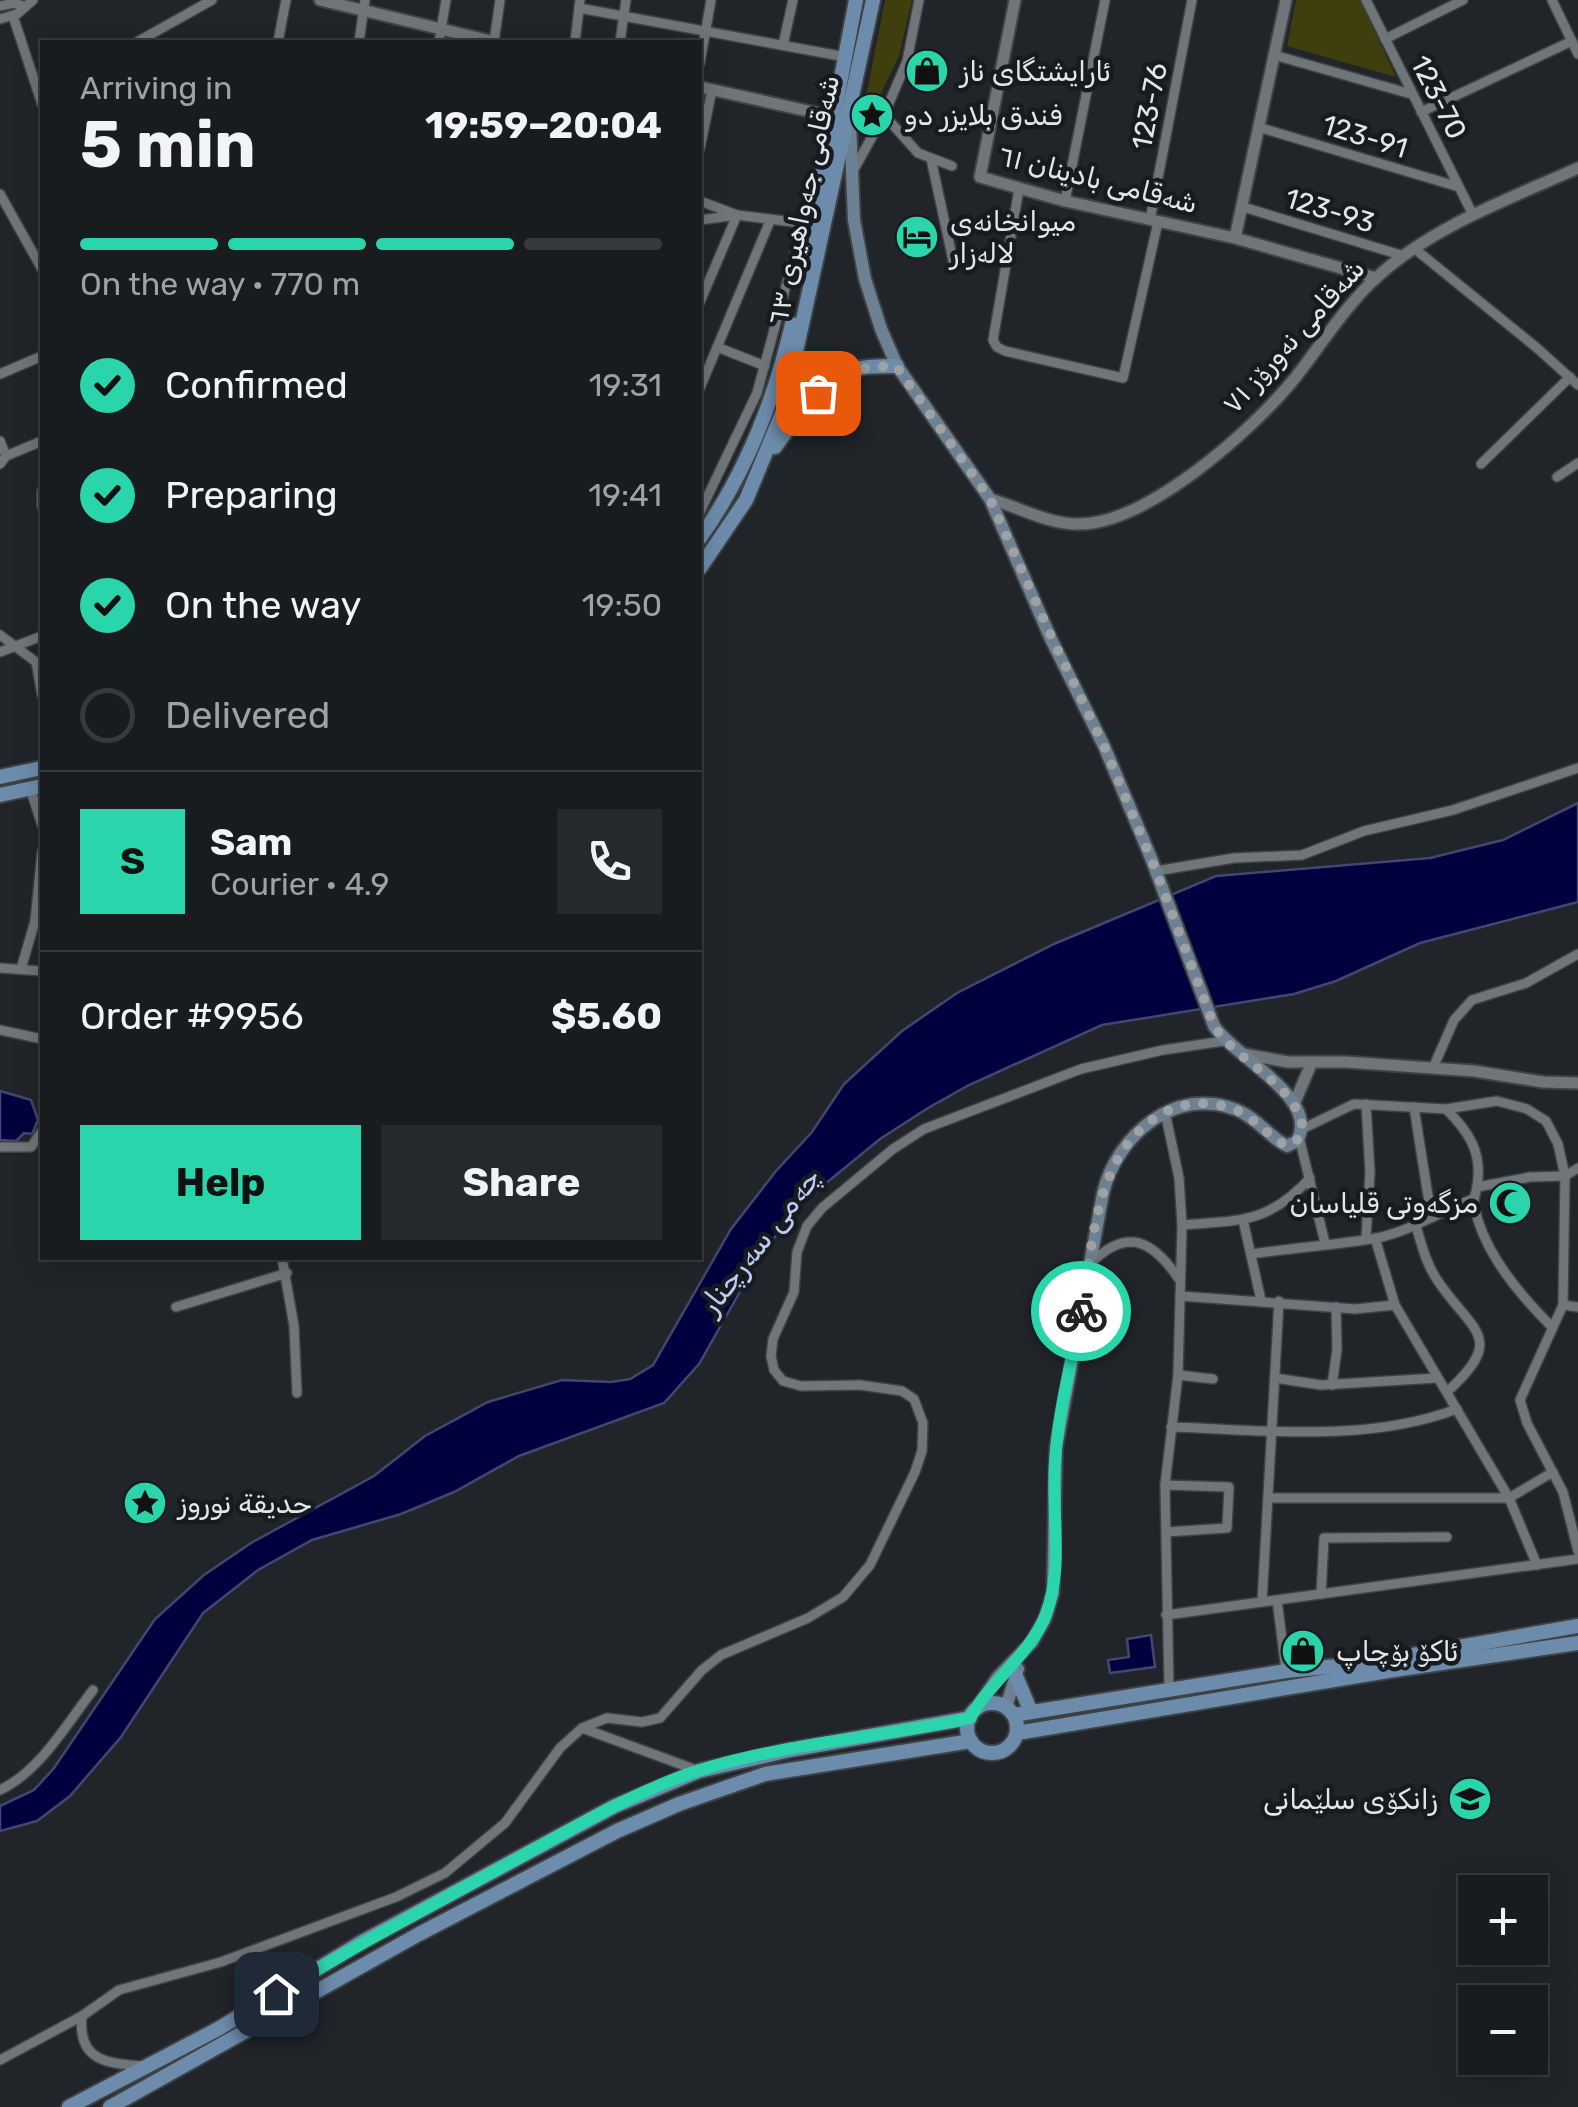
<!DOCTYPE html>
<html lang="en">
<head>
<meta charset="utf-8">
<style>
	body { margin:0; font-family:Rubik,"Noto Naskh Arabic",sans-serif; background:#26292c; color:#f1f3f6; height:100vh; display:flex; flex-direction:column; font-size:38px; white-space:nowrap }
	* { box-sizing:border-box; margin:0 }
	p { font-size:32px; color:#9fa1a4 }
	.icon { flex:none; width:55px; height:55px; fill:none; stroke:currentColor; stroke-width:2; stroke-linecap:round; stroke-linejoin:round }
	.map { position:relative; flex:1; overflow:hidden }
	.side { position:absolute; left:40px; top:40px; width:662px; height:1220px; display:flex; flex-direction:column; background:#191c1f; border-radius:0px; box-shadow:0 5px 25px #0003,0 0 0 2px #373a3d }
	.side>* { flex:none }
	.controls { position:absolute; left:1458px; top:1875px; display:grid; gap:20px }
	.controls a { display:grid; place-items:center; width:90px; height:90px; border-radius:0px; background:#191c1f; box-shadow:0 5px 25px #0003,0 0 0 2px #373a3d; font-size:50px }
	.pin { position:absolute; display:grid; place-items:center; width:85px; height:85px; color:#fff; margin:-42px; border-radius:20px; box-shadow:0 5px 15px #0006 }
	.courier { position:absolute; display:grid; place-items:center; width:100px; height:100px; margin:-50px; border:8px solid #2ad5ac; border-radius:50%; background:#fff; color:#222; box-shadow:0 2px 12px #0007 }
	.overview em { font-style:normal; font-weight:700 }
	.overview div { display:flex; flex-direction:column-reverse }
	.overview { display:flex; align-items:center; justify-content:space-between; height:170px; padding:0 40px }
	h1 { font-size:65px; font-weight:700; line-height:75px }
	.bar { display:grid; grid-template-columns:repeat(4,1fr); gap:15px 10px; align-content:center; height:120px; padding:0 40px }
	.bar i { height:12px; border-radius:8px; background:#373a3d }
	.bar .selected { background:#2ad5ac }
	.bar p { grid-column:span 4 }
	.line { display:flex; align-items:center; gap:25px; padding:0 40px; border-top:2px solid #373a3d }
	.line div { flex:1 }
	.round { display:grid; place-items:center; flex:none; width:105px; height:105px; border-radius:0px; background:#26292c }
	ol { padding:0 40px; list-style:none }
	li { display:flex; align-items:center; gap:30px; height:110px }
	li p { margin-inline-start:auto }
	li .icon { padding:10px; border-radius:50%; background:#2ad5ac; color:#111; stroke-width:4 }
	li:last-child { color:#9fa1a4 }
	li i { width:55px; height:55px; border:5px solid #373a3d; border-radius:50% }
	.primary-button { display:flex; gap:20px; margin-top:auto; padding:20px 40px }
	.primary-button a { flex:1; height:115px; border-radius:0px; background:#2ad5ac; color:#111; font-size:40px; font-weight:700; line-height:115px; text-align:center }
	.primary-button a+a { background:#26292c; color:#f1f3f6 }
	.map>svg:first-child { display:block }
	.green { fill:#3e3f0d }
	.water { fill:#01003e; stroke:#454571; stroke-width:2.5 }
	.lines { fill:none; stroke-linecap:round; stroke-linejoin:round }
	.minor-casing { stroke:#3e4245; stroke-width:12 }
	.tertiary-casing { stroke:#3e4245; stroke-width:15 }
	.secondary-casing { stroke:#3e4245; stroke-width:16 }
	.primary-casing { stroke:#3e4245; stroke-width:18 }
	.minor { stroke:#70757a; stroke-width:9 }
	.tertiary { stroke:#70757a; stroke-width:11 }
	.secondary { stroke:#6e8193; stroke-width:12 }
	.primary { stroke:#6d8cac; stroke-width:14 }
	.done { stroke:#9fa2a5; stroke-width:10; stroke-dasharray:0 18 }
	.route { stroke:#2ad5ac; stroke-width:12 }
	.labels { text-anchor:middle; stroke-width:9; stroke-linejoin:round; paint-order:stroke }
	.poi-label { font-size:28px; fill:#e3e6e8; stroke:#171b1f; text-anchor:start }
	.street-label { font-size:28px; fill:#e3e6e8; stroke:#171b1f }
	.water-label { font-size:30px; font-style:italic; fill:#baccf3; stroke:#171b1f }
</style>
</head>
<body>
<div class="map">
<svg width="1578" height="2107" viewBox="0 0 1578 2107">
	<rect width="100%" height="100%" fill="#212529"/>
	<g class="green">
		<path d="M885 0H912L899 56 866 124 861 123Z"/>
		<path d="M1296 0H1360L1396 77 1287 46Z"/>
	</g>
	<g class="water">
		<path d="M1578 803V902L1420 943 1336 981 1294 994 1102 1025 969 1085 928 1108 880 1139 798 1206 759 1258 699 1364 664 1403 519 1456 454 1492 401 1514 312 1540 258 1570 203 1613 121 1737 70 1796 37 1821 0 1831V1806L34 1790 54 1768 155 1619 204 1575 251 1543 374 1476 425 1436 488 1402 562 1380 611 1382 630 1379 653 1365 731 1229 776 1171 812 1132 844 1084 902 1031 957 993 1054 944 1216 876 1430 858 1503 840Z"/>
		<path d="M0 1091 31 1100 38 1120 32 1134 24 1133 16 1141 0 1140Z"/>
		<path d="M1151 1635 1155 1667 1110 1673 1108 1660 1129 1657 1127 1639Z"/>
	</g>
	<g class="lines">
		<g class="minor-casing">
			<g id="minor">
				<path d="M1366 0 1473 215"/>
				<path d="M1552 0 1578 54"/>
				<path d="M0 6 14 3 23 6"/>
				<path d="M579 8 846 57"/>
				<path d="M13 16 42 104"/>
				<path d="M0 19 17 14 33 0"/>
				<path d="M1385 39 1463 0"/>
				<path d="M137 42 212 0"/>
				<path d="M278 42 286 0"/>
				<path d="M359 42 365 0"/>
				<path d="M439 42 446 0"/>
				<path d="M494 42 500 0"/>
				<path d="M575 42 580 0"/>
				<path d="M620 42 626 0"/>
				<path d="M783 45 793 0"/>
				<path d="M1274 55 1411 94"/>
				<path d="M700 63 711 0"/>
				<path d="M1421 112 1572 41"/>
				<path d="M884 115 918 153 952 166"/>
				<path d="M1258 127 1459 187"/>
				<path d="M700 148 712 90"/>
				<path d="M931 159 954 265"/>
				<path d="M852 173 884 115 907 61 919 0"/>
				<path d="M1019 189 993 340 997 347 1005 351 1123 378 1158 222"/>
				<path d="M0 194 42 269"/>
				<path d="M700 201 737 215 809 224"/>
				<path d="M1065 201 1105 0"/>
				<path d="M1243 207 1404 256"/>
				<path d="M700 220 737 215 700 302"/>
				<path d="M1150 220 1192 0"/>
				<path d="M1415 249 1537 348 1578 385"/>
				<path d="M717 347 765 366"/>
				<path d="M0 374 42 356"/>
				<path d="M700 388 770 221"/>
				<path d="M0 441 6 456"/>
				<path d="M0 464 6 456 42 441"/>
				<path d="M1481 464 1570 377"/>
				<path d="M1557 477 1578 463"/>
				<path d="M42 491V507"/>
				<path d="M700 512 757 393 803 223"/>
				<path d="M0 635 36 662 42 695"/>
				<path d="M0 652 42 636"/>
				<path d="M30 788 42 825"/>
				<path d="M1156 871 1234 858 1302 855 1364 831 1453 810 1578 768"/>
				<path d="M0 968 42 971"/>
				<path d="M21 969 35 921 42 852"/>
				<path d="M0 1030 42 1039"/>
				<path d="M1433 1068 1454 1020 1472 1000 1526 983 1578 954"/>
				<path d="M1366 1104 1370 1172 1366 1238"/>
				<path d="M1414 1107 1431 1215"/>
				<path d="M1446 1109C1468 1131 1483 1152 1477 1186 1476 1195 1472 1199 1475 1209 1485 1254 1520 1295 1552 1327"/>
				<path d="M1165 1112 1179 1178 1182 1225 1178 1375 1165 1485 1169 1689"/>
				<path d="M1302 1129 1354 1104 1446 1109 1497 1101 1527 1109 1546 1121 1558 1144 1565 1176 1578 1168"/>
				<path d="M1299 1137 1325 1243"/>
				<path d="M0 1147H31L42 1131"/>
				<path d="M1477 1187 1530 1177 1565 1176 1563 1305 1520 1400 1527 1423 1563 1492 1578 1551"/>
				<path d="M1243 1220 1261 1300"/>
				<path d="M1182 1225C1240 1220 1268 1224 1310 1178"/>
				<path d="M1416 1226C1422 1246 1427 1267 1440 1284 1474 1333 1506 1338 1447 1392"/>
				<path d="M1375 1238 1395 1305 1509 1498 1537 1565"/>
				<path d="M1251 1254C1292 1248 1336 1245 1377 1238 1411 1231 1441 1211 1473 1199"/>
				<path d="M282 1258 294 1326 297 1393"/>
				<path d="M1092 1262C1128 1227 1153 1241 1179 1279"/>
				<path d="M1180 1296 1355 1309 1395 1305"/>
				<path d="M1563 1305 1578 1307"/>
				<path d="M176 1307 287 1273"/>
				<path d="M1178 1375 1213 1379"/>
				<path d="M1275 1378 1321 1385 1437 1378"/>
				<path d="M1332 1385 1337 1350 1336 1307"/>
				<path d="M1171 1427C1267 1430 1366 1443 1457 1409"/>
				<path d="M1165 1485 1229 1487 1227 1528 1166 1532"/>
				<path d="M1268 1498H1509L1553 1472"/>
				<path d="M1321 1594 1324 1538 1447 1537"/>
				<path d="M1277 1600 1286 1671"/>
				<path d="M1262 1602 1279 1301"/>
				<path d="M1166 1615 1578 1559"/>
				<path d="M582 1728 699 1771"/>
				<path d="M0 1790C40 1771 66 1725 93 1690"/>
				<path d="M82 2016C77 2062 109 2064 145 2066"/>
				<path d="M0 2060 82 2016 119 1990 221 1962 396 1897 445 1873 505 1823 560 1748 582 1728 607 1718 642 1722 660 1718 702 1670 721 1655 808 1618 843 1597 870 1565 915 1472 922 1451 923 1423 914 1399 902 1391 860 1385 801 1386 783 1381 774 1370 771 1356 773 1339 794 1292 797 1252 807 1226 822 1208 893 1149 924 1129 1081 1069 1163 1050 1224 1041"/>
			</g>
		</g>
		<g class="tertiary-casing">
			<g id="tertiary">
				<path d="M320 0 495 42"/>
				<path d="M1015 0 980 177 1065 201 1235 238 1376 278"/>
				<path d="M700 87 835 117"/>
				<path d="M1235 238 1286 0"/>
				<path d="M990 499C1019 507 1047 524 1078 524 1146 525 1253 430 1295 378 1321 345 1345 306 1377 277 1433 226 1509 199 1578 168"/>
				<path d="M1244 1054 1288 1062H1346L1474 1071 1543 1082 1578 1083"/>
				<path d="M1294 1104 1312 1062"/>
			</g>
		</g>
		<g class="secondary-casing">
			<g id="secondary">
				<path d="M850 122 854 220 865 279 881 329 897 366 990 499 1051 639 1104 746 1151 858 1214 1026C1235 1058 1321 1098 1297 1141L1287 1146C1269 1137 1257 1118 1237 1110 1176 1085 1117 1135 1103 1193L1056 1448 1053 1593 1045 1619 1032 1642 998 1677 974 1712"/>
				<path d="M1006 1707 1018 1669"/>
			</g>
		</g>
		<g class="primary-casing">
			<g id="primary">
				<path d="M808 250 856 0"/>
				<path d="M775 447C794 422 817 381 848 371 864 366 880 366 897 366"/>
				<path d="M700 538C746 473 774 402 792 324"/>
				<path d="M700 568 746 500 783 411 873 0"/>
				<path d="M0 777 42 768"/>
				<path d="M0 795 42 786"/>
				<path d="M1015 1674 1031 1712"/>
				<circle cx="992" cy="1728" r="25"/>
				<path d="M1014 1715 1286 1671 1367 1663 1578 1626"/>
				<path d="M1017 1733 1394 1670 1578 1643"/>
				<path d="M69 2107 218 2029 362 1942 615 1806 699 1771 790 1750 970 1718"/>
				<path d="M110 2107 419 1934 617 1831 679 1804 765 1774 971 1741"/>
			</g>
		</g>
		<use href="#minor" class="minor"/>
		<use href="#tertiary" class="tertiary"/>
		<use href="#secondary" class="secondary"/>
		<use href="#primary" class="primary"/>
	</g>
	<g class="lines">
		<path class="done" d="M818 393C847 369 859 367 896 366L990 499 1052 638 1104 746 1156 871 1214 1026C1239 1064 1287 1078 1302 1122L1300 1138 1287 1146C1266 1136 1254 1115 1230 1108 1208 1101 1184 1102 1163 1113 1094 1152 1094 1242 1081 1311"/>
		<path class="route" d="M276 1994C356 1945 439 1901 522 1856 579 1825 638 1790 700 1770 787 1743 881 1737 970 1718 991 1680 1030 1655 1046 1614 1064 1567 1051 1512 1055 1462 1058 1412 1072 1361 1081 1311"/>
	</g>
	<defs>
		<g id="shop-disc" transform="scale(2.25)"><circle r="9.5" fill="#2ad5ac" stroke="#171b1f"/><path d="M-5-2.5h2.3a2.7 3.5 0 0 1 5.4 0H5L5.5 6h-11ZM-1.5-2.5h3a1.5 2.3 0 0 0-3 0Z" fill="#111"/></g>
		<g id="sight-disc" transform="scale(2.25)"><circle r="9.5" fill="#2ad5ac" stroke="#171b1f"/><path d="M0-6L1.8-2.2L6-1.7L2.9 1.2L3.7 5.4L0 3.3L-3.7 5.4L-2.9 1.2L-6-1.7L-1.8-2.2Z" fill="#111"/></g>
		<g id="hotel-disc" transform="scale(2.25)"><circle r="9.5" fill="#2ad5ac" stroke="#171b1f"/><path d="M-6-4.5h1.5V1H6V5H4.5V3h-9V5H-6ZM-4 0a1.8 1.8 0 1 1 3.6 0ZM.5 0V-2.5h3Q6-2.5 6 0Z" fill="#111"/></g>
		<g id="mosque-disc" transform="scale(2.25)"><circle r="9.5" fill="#2ad5ac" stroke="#171b1f"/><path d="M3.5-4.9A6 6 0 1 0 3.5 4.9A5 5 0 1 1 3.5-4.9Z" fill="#111"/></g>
		<g id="university-disc" transform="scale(2.25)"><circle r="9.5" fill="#2ad5ac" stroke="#171b1f"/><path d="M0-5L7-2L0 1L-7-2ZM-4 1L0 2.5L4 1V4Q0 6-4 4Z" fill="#111"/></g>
	</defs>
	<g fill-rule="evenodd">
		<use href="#shop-disc" x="927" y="71"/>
		<use href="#sight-disc" x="872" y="115"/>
		<use href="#hotel-disc" x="917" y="237"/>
		<use href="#mosque-disc" x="1510" y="1203"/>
		<use href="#sight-disc" x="145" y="1503"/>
		<use href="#shop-disc" x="1303" y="1651"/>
		<use href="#university-disc" x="1470" y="1799"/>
	</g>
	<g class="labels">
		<g class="poi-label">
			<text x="960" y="81">ئارایشتگای ناز</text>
			<text x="904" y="125">فندق بلايزر دو</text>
			<text x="950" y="231">میوانخانەی<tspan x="950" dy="32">لالەزار</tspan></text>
			<text x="1478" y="1213" text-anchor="end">مزگەوتی قلیاسان</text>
			<text x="178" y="1513">حديقة نوروز</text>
			<text x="1336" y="1661">ئاکۆ بۆچاپ</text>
			<text x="1438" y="1809" text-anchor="end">زانکۆی سلێمانی</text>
		</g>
		<g class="street-label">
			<text transform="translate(1439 97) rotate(63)" y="10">123-70</text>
			<text transform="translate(1149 106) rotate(-79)" y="10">123-76</text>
			<text transform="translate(1365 136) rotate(17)" y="10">123-91</text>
			<text transform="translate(1098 179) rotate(14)" y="10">شەقامی بادینان ٦١</text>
			<text transform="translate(803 200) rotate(-78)" y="10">شەقامی جەواهیری ٦٣</text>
			<text transform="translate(1330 210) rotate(17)" y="10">123-93</text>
			<text transform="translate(1293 336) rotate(-48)" y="10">شەقامی نەورۆز ٧١</text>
		</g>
		<g class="water-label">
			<text transform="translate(760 1241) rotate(-52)" y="10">چەمی سەرچنار</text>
		</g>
	</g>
</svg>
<div class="controls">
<a>+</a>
<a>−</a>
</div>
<div class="pin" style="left:818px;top:393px;background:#ea580c"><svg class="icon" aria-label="bag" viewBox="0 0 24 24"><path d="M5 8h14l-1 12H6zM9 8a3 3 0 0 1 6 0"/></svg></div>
<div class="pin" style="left:276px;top:1994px;background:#1f2937"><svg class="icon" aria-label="home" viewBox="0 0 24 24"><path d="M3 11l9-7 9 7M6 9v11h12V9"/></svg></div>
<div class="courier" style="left:1081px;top:1311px"><svg class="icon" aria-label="bike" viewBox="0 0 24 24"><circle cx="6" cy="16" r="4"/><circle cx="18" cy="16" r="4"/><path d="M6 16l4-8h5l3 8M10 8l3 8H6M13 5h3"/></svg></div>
<section class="side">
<div class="overview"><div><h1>5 min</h1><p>Arriving in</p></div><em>19:59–20:04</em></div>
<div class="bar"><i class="selected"></i><i class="selected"></i><i class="selected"></i><i></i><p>On the way · 770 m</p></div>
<ol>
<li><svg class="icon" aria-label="check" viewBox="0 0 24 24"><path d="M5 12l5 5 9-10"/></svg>Confirmed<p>19:31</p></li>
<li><svg class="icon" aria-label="check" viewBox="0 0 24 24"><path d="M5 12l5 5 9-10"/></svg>Preparing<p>19:41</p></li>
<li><svg class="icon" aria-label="check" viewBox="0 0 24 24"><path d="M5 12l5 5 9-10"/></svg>On the way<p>19:50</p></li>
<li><i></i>Delivered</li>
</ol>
<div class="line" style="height:180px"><b class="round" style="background:#2ad5ac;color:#111">S</b><div><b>Sam</b><p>Courier · 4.9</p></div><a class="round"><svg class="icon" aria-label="phone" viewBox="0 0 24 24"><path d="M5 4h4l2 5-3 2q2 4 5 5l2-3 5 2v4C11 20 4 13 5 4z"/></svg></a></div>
<div class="line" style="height:130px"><div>Order #9956</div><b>$5.60</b></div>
<div class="primary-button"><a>Help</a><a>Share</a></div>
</section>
</div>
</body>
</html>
